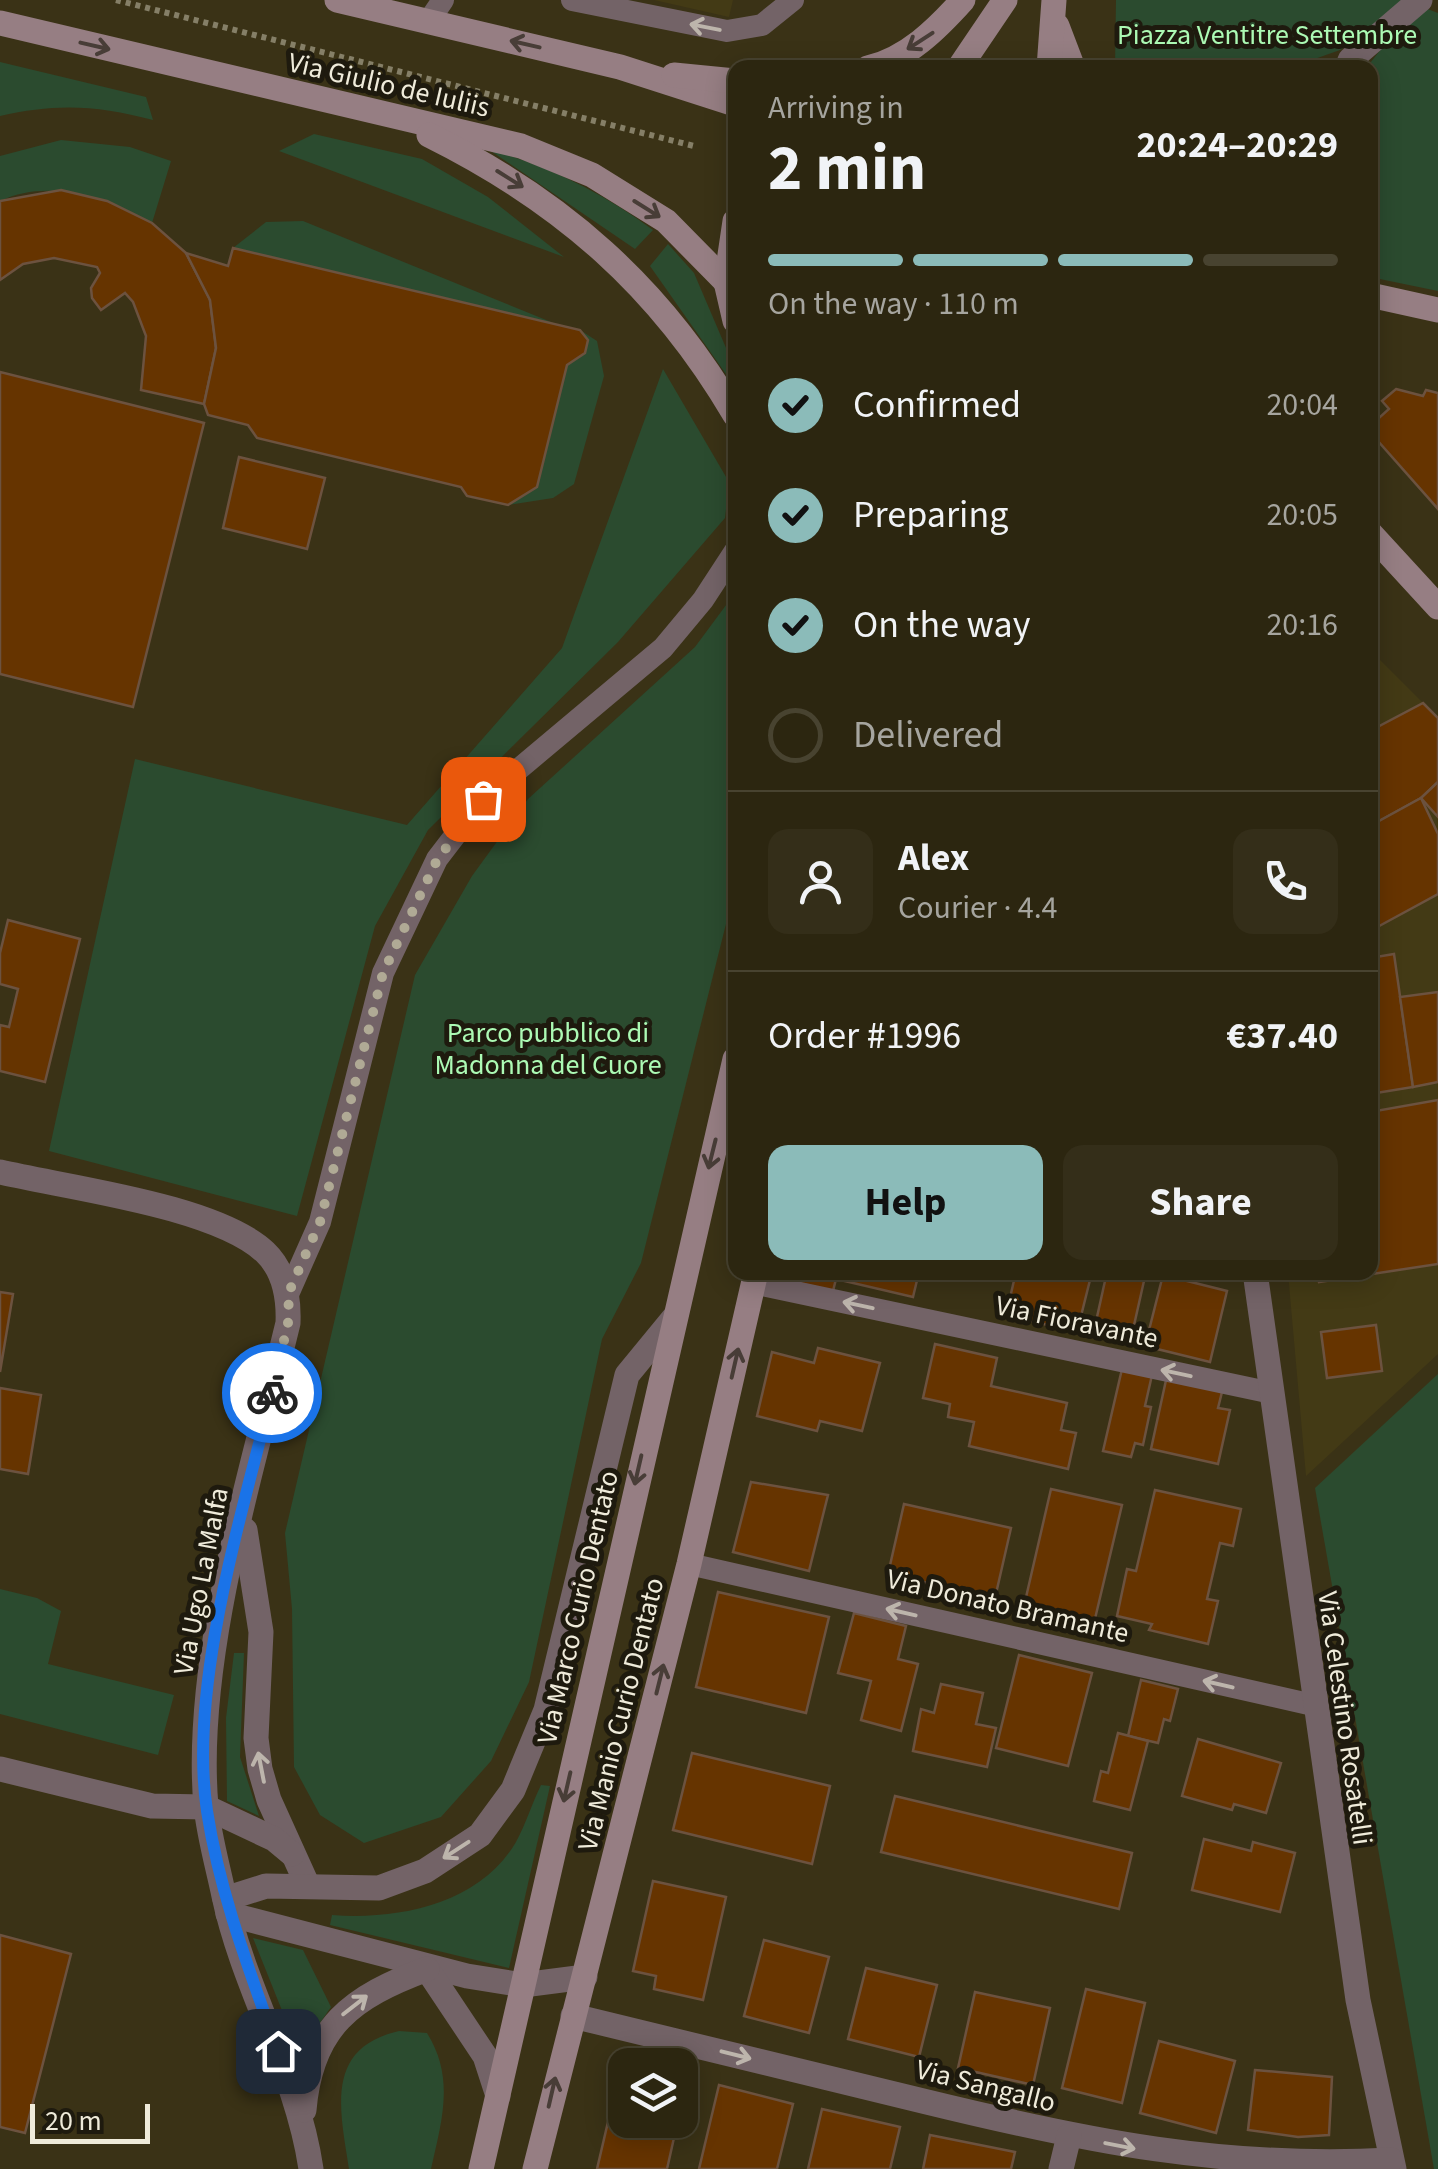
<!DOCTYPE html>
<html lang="en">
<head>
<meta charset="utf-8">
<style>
	body { margin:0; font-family:"Source Sans 3",sans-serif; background:#342e19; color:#f1f3f6; height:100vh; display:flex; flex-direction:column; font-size:38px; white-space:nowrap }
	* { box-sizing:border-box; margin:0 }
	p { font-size:32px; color:#a6a59f }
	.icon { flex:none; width:55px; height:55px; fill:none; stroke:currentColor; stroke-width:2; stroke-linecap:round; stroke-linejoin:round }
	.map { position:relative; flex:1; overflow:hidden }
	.drawer { position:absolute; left:728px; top:60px; width:650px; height:1220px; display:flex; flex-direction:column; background:#2c2610; border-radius:20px; box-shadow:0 5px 25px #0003,0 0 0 2px #484330 }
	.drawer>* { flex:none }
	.controls { position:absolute; left:608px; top:2048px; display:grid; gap:20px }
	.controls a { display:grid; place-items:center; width:90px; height:90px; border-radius:20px; background:#2c2610; box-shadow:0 5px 25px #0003,0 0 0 2px #484330; font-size:50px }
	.scale { position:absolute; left:30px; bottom:25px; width:120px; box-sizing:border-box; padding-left:10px; border:5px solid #efebda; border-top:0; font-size:28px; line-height:35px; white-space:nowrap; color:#efebda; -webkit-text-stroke:8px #1e1a0e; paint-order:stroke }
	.pin { position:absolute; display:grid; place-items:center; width:85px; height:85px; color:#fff; margin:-42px; border-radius:20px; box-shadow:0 5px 15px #0006 }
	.courier { position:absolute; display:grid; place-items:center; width:100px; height:100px; margin:-50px; border:8px solid #1a73e8; border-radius:50%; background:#fff; color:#222; box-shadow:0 2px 12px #0007 }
	.headline em { font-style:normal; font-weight:700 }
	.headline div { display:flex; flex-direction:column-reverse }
	.headline { display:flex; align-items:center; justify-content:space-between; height:170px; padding:0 40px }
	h1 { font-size:65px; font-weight:700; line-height:75px }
	.bar { display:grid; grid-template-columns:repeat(4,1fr); gap:15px 10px; align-content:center; height:120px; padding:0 40px }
	.bar i { height:12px; border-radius:8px; background:#484330 }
	.bar .on { background:#8bbbb9 }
	.bar p { grid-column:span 4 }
	.line { display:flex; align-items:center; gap:25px; padding:0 40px; border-top:2px solid #484330 }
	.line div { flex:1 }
	.round { display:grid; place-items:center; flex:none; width:105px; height:105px; border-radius:20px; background:#342e19 }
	ol { padding:0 40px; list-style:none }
	li { display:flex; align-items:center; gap:30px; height:110px }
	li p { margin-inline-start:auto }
	li .icon { padding:10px; border-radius:50%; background:#8bbbb9; color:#111; stroke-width:4 }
	li:last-child { color:#a6a59f }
	li i { width:55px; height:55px; border:5px solid #484330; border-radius:50% }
	.action { display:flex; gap:20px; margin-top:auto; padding:20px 40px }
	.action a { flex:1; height:115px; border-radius:20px; background:#8bbbb9; color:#111; font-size:40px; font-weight:700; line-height:115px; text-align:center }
	.action a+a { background:#342e19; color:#f1f3f6 }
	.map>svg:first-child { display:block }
	.built { fill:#433a15 }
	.green { fill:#2b4b2f }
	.building { fill:#663400; stroke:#6c523f; stroke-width:2.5 }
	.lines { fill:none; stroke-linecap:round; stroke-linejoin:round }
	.path { stroke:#857f67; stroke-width:6; stroke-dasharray:5 5; stroke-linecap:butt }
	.lane { stroke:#736367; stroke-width:22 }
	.street { stroke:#736367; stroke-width:25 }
	.secondary { stroke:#967e83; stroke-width:25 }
	.oneway { stroke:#bdb5ac }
	.oneway2 { stroke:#483d37 }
	.done { stroke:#b0aa95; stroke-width:10; stroke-dasharray:0 18 }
	.route { stroke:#1a73e8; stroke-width:12 }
	.labels { text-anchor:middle; stroke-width:10; stroke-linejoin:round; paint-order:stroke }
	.park-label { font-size:28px; fill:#acfab4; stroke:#1e1a0e }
	.street-label { font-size:28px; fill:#efebda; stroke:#1e1a0e }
</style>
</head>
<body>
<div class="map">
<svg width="1438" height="2169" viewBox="0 0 1438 2169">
	<rect width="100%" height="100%" fill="#3a3216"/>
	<g class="built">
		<path d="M654 0H733L729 17Z"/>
		<path d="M1370 650 1438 718V1354L1306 1476 1288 1273 1370 1272Z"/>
	</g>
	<g class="green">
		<path d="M1116 0H1420L1417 5 1438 13V291L1370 277 1367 67 1414 7 1340 50 1292 67 1115 68Z"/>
		<path d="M0 62 146 97 153 120C98 105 55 103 0 116Z"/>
		<path d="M314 134 422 159 488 197 564 257 279 151Z"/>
		<path d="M61 140 130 147 171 161 152 223C105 200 52 177 0 201V156Z"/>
		<path d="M488 149C548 166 603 193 653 230L635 249Z"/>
		<path d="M303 221 556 324 233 248 266 222Z"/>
		<path d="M668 244 694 273 735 369V387L650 266Z"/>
		<path d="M580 330 597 341 604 376 574 484 553 498 508 505 537 487 567 365 585 352Z"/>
		<path d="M663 369 729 482 725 518 618 642 428 830 375 926 297 1216 49 1151 135 759 407 825 562 648Z"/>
		<path d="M735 593V888L641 1263 602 1339 529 1682 491 1761 441 1817 364 1843 320 1815 294 1767 292 1609 285 1533 415 975 472 876 528 799 695 647Z"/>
		<path d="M1438 1374V2169H1434L1315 1488Z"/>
		<path d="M0 1589 37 1598 61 1611 48 1664 174 1695 158 1755 0 1714Z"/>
		<path d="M234 1653H244L240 1757 259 1816 227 1801 226 1718Z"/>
		<path d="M541 1785 550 1786 509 1968 330 1925 332 1915C397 1920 479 1905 516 1842 526 1824 532 1803 541 1785Z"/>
		<path d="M253 1938 303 1950 331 2007 299 2053Z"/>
		<path d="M399 2031 427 2033C455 2078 442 2120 431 2169H349C340 2110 324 2048 399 2031Z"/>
	</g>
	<g class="building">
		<path d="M61 190 107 201 152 223 186 253 210 300 216 348 204 404 141 390 146 336 133 302 125 293 101 310 92 298 91 288 100 273 97 267 54 258 23 264 0 280V201Z"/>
		<path d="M233 248 580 330 588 340 585 353 567 365 537 487 508 505 467 496 461 487 257 438 248 425 208 415 204 404 216 348 210 300 186 253 228 266Z"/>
		<path d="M0 372 204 423 133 707 0 674Z"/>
		<path d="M1396 389 1423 396 1426 390 1438 393V509L1370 432V426L1389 409 1382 401Z"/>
		<path d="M239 457 325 478 307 549 223 528Z"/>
		<path d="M1423 703 1438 718V782L1421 798 1370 826V731Z"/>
		<path d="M1438 782V817L1421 798Z"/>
		<path d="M1421 798 1438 834V894L1370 931V826Z"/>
		<path d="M8 920 80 939 45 1082 0 1071V1025L9 1027 18 989 0 984V953Z"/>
		<path d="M1394 954 1413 1087 1370 1094V958Z"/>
		<path d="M1438 992V1082L1413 1087 1400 997Z"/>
		<path d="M1438 1100V1264L1319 1282 1317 1272H1370V1112Z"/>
		<path d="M796 1272H919L913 1297 836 1279 833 1291 793 1282Z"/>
		<path d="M1016 1272H1092L1077 1332 1006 1315Z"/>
		<path d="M1107 1272H1146L1130 1343 1093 1335Z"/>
		<path d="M1163 1275 1227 1291 1210 1362 1145 1346Z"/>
		<path d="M0 1292 13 1294 0 1372Z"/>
		<path d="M1376 1325 1382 1371 1327 1378 1321 1332Z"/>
		<path d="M935 1344 997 1358 991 1386 1067 1403 1061 1430 1076 1433 1068 1469 969 1446 974 1422 948 1417 950 1404 923 1398Z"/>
		<path d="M818 1348 880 1363 862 1431 820 1421 817 1431 757 1416 772 1352 814 1363Z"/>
		<path d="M1122 1369 1152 1375 1145 1406 1151 1407 1143 1445 1135 1443 1131 1457 1103 1451Z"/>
		<path d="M1168 1371 1224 1384 1218 1408 1230 1410 1218 1464 1151 1449Z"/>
		<path d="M0 1388 41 1395 28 1474 0 1469Z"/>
		<path d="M751 1482 828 1495 809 1571 733 1552Z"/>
		<path d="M1051 1489 1122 1505 1094 1623 1024 1606Z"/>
		<path d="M1155 1490 1241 1509 1233 1546 1220 1543 1207 1599 1218 1601 1208 1644 1149 1630 1152 1624 1117 1616 1127 1569 1136 1571Z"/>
		<path d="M904 1504 1011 1528 995 1598 888 1574Z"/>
		<path d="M718 1592 829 1617 806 1713 696 1687Z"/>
		<path d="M854 1613 906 1626 898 1659 918 1664 901 1731 861 1720 871 1681 838 1673Z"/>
		<path d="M1019 1655 1092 1673 1068 1766 996 1748Z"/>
		<path d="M1141 1680 1178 1689 1170 1721 1164 1719 1158 1743 1128 1736Z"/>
		<path d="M941 1684 983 1693 976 1724 996 1728 987 1767 913 1751 921 1709 934 1713Z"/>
		<path d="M1118 1733 1148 1741 1130 1810 1094 1801 1101 1771 1108 1773Z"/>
		<path d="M1198 1739 1281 1763 1266 1813 1234 1804 1232 1810 1182 1796Z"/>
		<path d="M692 1753 830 1786 812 1864 673 1830Z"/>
		<path d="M895 1796 1132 1853 1119 1909 881 1852Z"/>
		<path d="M1204 1839 1251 1851 1253 1842 1295 1853 1280 1912 1192 1890Z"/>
		<path d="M653 1881 726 1897 703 2000 654 1989 656 1976 633 1971Z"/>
		<path d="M0 1935 71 1954 25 2133 0 2127Z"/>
		<path d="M764 1940 829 1957 809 2033 744 2016Z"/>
		<path d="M866 1968 937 1985 919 2057 848 2039Z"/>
		<path d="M1086 1989 1145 2003 1122 2103 1062 2088Z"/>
		<path d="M975 1992 1050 2008 1033 2085 958 2068Z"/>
		<path d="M1159 2041 1235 2061 1216 2133 1140 2113Z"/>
		<path d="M622 2062 635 2065H625V2120H678L667 2169H597Z"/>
		<path d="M1255 2070 1332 2077 1329 2135 1298 2137 1248 2130Z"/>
		<path d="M680 2076 688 2077 680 2111Z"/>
		<path d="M719 2085 793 2104 777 2169H699Z"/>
		<path d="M822 2109 900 2127 890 2169H808Z"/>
		<path d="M930 2135 1015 2152 1011 2169H923Z"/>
	</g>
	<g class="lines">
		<path class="path" d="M116 0 694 146"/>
		<g class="lane">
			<path d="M572 0 727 31 762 25 793 0"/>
			<path d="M428 22 443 0"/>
			<path d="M753 1283 1272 1393"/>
			<path d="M289 1292 320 1222 383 973 437 859 483 799 663 648 703 600 735 551"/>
			<path d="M689 1564 1313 1705"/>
		</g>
		<g class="street">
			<path d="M1348 68 1350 60 1420 0"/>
			<path d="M0 1172C69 1188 216 1206 265 1252 285 1271 289 1297 288 1323 253 1468 193 1659 206 1806 209 1836 218 1867 224 1896 244 1990 297 2073 311 2169"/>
			<path d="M1255 1272 1358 2000 1394 2169"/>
			<path d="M245 1530 261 1632 256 1738 260 1769 269 1800 307 1884"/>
			<path d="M0 1769 152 1806 206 1807 274 1839 292 1854"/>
			<path d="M225 1899 266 1886 379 1888 425 1871 480 1835 513 1790 546 1710 627 1375 673 1319"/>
			<path d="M228 1914 467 1976 523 1985 585 1977"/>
			<path d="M427 1969 485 2056 498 2096"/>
			<path d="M573 2016C691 2044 809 2073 927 2102 1087 2141 1224 2169 1391 2160"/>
			<path d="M304 2110C311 2026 352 1997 427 1969"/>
			<path d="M1061 2169 1069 2136"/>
		</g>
		<g class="secondary">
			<path d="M337 0 620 67 735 104"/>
			<path d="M0 23 521 146 592 175 666 221 726 282"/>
			<path d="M1057 26 1073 68"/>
			<path d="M868 68C907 59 937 29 963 0"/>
			<path d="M959 68 1005 0"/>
			<path d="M1049 68 1054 0"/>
			<path d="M674 75 735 81"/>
			<path d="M429 135C562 201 660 287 735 415"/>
			<path d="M735 221 726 282 735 321"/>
			<path d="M1370 295 1438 310"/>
			<path d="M1370 533 1438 607"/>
			<path d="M481 2169 735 1059"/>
			<path d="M535 2169 689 1564 756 1272"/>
		</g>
	</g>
	<defs><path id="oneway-shaft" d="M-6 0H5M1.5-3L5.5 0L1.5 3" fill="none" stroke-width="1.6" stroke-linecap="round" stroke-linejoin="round" transform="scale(2.5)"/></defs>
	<g class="oneway">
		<use href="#oneway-shaft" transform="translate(705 27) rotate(-169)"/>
		<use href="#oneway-shaft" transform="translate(858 1305) rotate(-168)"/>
		<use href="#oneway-shaft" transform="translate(1176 1373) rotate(-168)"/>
		<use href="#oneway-shaft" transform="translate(901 1612) rotate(-167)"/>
		<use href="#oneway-shaft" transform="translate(1218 1684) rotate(-167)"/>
		<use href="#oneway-shaft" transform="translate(261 1767) rotate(-101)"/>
		<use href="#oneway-shaft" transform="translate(456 1850) rotate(147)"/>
		<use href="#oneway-shaft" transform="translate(355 2005) rotate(-38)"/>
		<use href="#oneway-shaft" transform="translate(736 2055) rotate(14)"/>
		<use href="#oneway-shaft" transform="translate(1120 2146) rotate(11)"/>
	</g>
	<g class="oneway2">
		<use href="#oneway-shaft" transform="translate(920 41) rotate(147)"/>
		<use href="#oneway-shaft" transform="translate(525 44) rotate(-167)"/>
		<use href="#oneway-shaft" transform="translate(95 46) rotate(13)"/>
		<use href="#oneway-shaft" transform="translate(510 179) rotate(32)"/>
		<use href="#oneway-shaft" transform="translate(647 209) rotate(32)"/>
		<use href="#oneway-shaft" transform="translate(712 1154) rotate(104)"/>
		<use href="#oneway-shaft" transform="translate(735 1363) rotate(-77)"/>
		<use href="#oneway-shaft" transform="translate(638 1470) rotate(103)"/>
		<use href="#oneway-shaft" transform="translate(660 1679) rotate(-76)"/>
		<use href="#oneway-shaft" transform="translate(567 1787) rotate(103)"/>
		<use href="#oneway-shaft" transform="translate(552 2092) rotate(-77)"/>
	</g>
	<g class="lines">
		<path class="done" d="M272 1393 288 1323 289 1292 320 1222 383 973 437 860 483 799"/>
		<path class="route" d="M272 1393C242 1514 188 1687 207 1811 220 1895 250 1972 278 2051"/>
	</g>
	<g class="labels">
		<g class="park-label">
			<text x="1267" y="44">Piazza Ventitre Settembre</text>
			<text x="548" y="1042">Parco pubblico di<tspan x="548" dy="32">Madonna del Cuore</tspan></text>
		</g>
		<g class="street-label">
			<text transform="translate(389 84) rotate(13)" y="10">Via Giulio de Iuliis</text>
			<text transform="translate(1077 1321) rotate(12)" y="10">Via Fioravante</text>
			<text transform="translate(200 1581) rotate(-79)" y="10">Via Ugo La Malfa</text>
			<text transform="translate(1008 1605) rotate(13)" y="10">Via Donato Bramante</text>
			<text transform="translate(577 1607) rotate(-77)" y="10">Via Marco Curio Dentato</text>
			<text transform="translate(620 1714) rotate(-76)" y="10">Via Manio Curio Dentato</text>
			<text transform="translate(1346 1718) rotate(82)" y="10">Via Celestino Rosatelli</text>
			<text transform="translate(986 2085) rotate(14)" y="10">Via Sangallo</text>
		</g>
	</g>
</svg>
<div class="controls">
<a><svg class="icon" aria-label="layers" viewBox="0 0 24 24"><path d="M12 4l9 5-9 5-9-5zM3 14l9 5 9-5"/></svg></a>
</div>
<div class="scale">20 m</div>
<div class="pin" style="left:483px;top:799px;background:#ea580c"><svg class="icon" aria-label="bag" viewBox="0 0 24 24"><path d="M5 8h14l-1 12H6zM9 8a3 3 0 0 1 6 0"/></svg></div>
<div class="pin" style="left:278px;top:2051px;background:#1f2937"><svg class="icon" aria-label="home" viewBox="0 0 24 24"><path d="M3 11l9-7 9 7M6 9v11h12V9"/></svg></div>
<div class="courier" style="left:272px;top:1393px"><svg class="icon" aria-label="bike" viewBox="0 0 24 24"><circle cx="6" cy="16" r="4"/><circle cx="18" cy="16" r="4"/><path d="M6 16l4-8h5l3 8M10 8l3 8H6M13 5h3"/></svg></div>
<section class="drawer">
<div class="headline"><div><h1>2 min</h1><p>Arriving in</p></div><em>20:24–20:29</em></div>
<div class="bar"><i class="on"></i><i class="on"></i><i class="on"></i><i></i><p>On the way · 110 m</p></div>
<ol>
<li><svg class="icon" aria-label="check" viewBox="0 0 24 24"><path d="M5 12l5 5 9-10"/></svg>Confirmed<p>20:04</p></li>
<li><svg class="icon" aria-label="check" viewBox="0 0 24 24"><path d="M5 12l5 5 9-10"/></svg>Preparing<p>20:05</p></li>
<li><svg class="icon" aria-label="check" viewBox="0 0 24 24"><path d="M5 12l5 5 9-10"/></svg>On the way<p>20:16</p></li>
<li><i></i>Delivered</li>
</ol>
<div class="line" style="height:180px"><a class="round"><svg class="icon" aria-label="person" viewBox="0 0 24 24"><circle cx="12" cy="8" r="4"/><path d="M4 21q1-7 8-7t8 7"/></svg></a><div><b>Alex</b><p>Courier · 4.4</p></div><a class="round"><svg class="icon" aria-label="phone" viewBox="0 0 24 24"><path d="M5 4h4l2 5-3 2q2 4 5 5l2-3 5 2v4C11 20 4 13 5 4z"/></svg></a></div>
<div class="line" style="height:130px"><div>Order #1996</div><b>€37.40</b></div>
<div class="action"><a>Help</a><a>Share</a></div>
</section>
</div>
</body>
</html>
